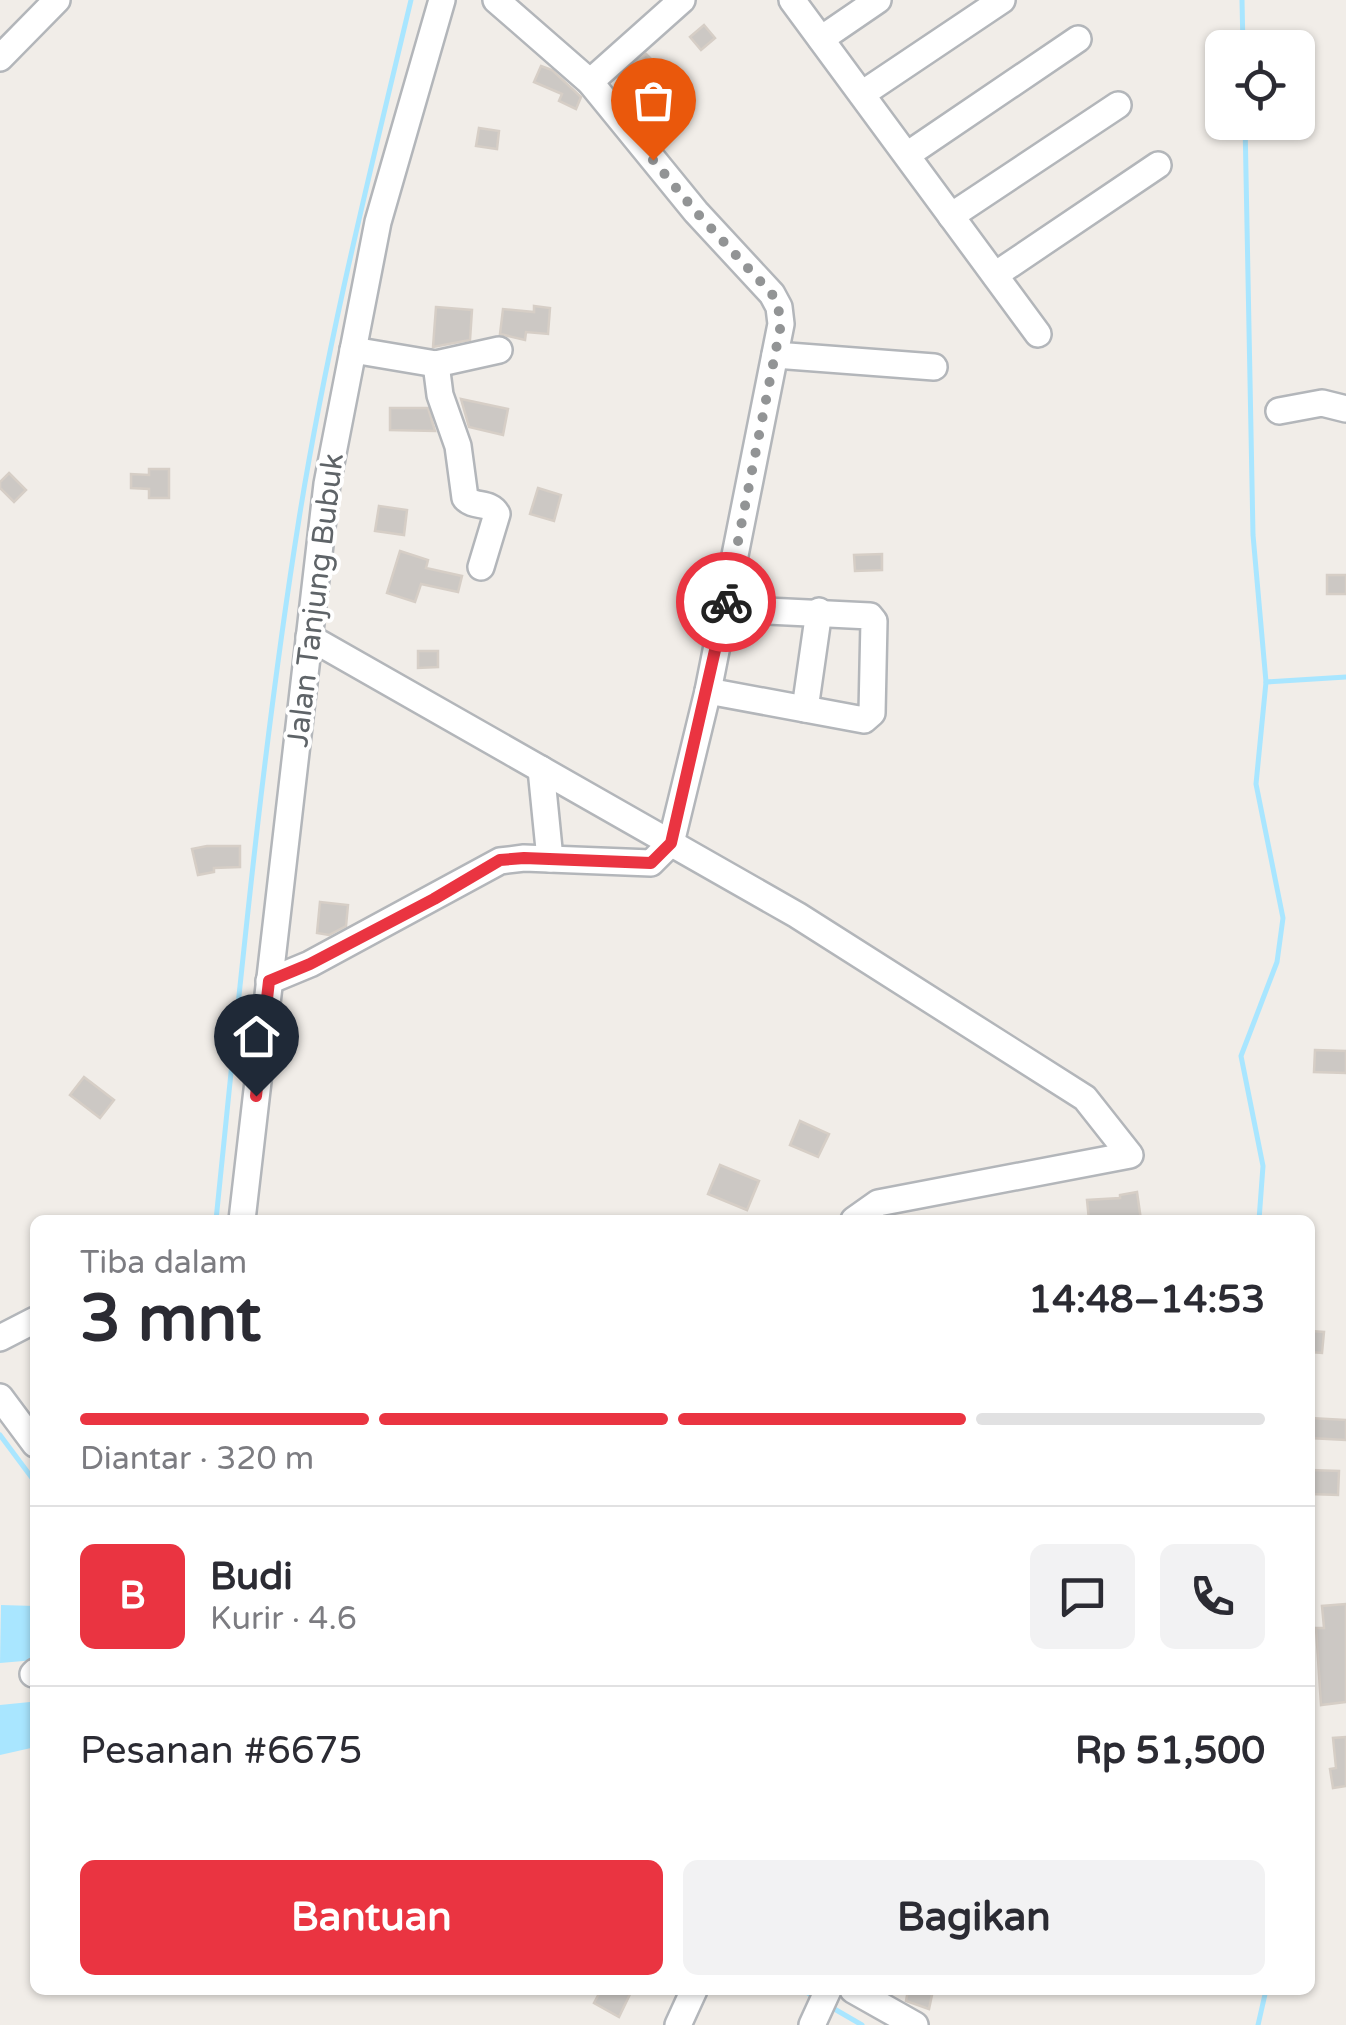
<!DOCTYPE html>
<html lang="id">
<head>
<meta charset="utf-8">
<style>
	body { margin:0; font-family:"Varela Round",sans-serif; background:#f2f2f3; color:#2b2b33; height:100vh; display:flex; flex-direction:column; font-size:38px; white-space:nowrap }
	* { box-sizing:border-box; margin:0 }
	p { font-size:32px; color:#7c7c81 }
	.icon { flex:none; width:55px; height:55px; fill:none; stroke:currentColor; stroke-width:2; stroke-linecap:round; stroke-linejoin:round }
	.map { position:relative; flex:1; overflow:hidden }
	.details { position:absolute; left:30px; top:1215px; width:1285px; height:780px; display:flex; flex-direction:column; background:#fff; border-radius:15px; box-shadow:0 2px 8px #0004 }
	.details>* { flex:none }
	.controls { position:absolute; left:1205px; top:30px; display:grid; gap:20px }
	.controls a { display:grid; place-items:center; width:110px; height:110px; border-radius:15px; background:#fff; box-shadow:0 2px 8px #0004; font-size:50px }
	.pin { position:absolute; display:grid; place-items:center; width:85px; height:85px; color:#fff; margin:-102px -42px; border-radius:50% 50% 50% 0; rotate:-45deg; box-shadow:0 0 10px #0007 }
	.pin .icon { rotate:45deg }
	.courier { position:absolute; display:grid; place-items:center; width:100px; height:100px; margin:-50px; border:8px solid #ea3441; border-radius:50%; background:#fff; color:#222; box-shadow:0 2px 12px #0007 }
	.head em { font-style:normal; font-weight:700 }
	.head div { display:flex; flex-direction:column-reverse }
	.head { display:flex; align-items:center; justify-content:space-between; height:170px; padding:0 50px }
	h1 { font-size:65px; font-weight:700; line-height:75px }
	.bar { display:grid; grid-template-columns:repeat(4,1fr); gap:15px 10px; align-content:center; height:120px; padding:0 50px }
	.bar i { height:12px; border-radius:8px; background:#e1e1e2 }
	.bar .active { background:#ea3441 }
	.bar p { grid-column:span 4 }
	.line { display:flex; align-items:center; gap:25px; padding:0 50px; border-top:2px solid #e1e1e2 }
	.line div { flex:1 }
	.round { display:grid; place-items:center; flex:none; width:105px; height:105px; border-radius:15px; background:#f2f2f3 }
	.cta { display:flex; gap:20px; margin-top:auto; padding:20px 50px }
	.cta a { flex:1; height:115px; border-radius:15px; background:#ea3441; color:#fff; font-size:40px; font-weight:700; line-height:115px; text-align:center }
	.cta a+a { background:#f2f2f3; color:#2b2b33 }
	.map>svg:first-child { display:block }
	.water { fill:#a9e6ff }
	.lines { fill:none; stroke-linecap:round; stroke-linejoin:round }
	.stream { stroke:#a9e6ff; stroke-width:5 }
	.building { fill:#ccc8c4; stroke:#d6cec6; stroke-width:2.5 }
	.minor-casing { stroke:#b3b6ba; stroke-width:30 }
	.minor { stroke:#fff; stroke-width:25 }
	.done { stroke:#929495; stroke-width:10; stroke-dasharray:0 18 }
	.route { stroke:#ea3441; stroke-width:12 }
	.labels { text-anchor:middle; stroke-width:8; stroke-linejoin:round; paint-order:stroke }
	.street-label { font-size:30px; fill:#5f6468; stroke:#fff }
</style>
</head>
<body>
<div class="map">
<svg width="1346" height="2025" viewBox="0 0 1346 2025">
	<rect width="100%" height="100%" fill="#f1ede8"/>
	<g class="water">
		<path d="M1 1605 35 1606V1660L0 1663Z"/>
		<path d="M30 1702 31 1748 0 1755V1705Z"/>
	</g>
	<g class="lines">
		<g class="stream">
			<path d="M1242 0 1243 48"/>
			<path d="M1245 122 1253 535 1266 682 1256 784 1283 918 1277 962 1241 1056 1263 1166 1259 1220"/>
			<path d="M1266 682 1346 677"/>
			<path d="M216 1220C240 986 262 751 299 519 327 344 370 172 411 0"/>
			<path d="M0 1435 35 1482"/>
			<path d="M803 1990 817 1999"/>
			<path d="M831 2007 862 2025"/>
			<path d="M1258 2025 1266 1990"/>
		</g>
	</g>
	<g class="building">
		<path d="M704 25 715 38 701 50 690 37Z"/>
		<path d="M646 54 667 75 651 90 630 68Z"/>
		<path d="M541 66 552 70 581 97 576 109 559 101 562 94 534 82Z"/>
		<path d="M479 128 499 131 497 149 476 146Z"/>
		<path d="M534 306 550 308 548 334 526 332 525 340 500 334 503 309 534 312Z"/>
		<path d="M436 307 472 310 470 340 433 347Z"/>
		<path d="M461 399 508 409 503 435 469 427Z"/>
		<path d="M390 408H428L435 431 390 430Z"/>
		<path d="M149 469H169V498H149V489L131 488V474L149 475Z"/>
		<path d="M9 473 26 490 14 502 0 488V482Z"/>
		<path d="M538 488 561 495 554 521 530 514Z"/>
		<path d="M379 506 407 510 404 535 375 531Z"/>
		<path d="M400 551 428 560 426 568 462 576 458 592 421 584 415 602 387 593Z"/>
		<path d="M882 554V570L855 571 854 555Z"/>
		<rect x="1327" y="575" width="19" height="19"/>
		<path d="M418 651H438V667L418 668Z"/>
		<path d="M207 846H240V867L214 868V872L198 875 192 849Z"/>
		<path d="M320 902 348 905 346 926 329 935 317 933Z"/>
		<path d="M1315 1050 1346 1051V1073L1314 1072Z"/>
		<path d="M84 1077 114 1100 100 1118 70 1095Z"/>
		<path d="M800 1121 829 1134 818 1157 790 1145Z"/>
		<path d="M720 1165 759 1181 747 1210 708 1194Z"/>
		<path d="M1137 1192 1141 1220H1089L1087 1200 1120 1198V1195Z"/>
		<path d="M1310 1331 1324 1332 1322 1353 1310 1352Z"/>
		<path d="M1310 1418 1346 1420V1440L1310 1438Z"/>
		<path d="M1310 1470 1339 1471 1338 1495 1310 1494Z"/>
		<path d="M1346 1604V1702L1321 1705 1316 1628H1324L1322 1606Z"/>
		<path d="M1346 1737V1786L1333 1788 1330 1769 1336 1768 1333 1738Z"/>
		<path d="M601 1990H632L619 2017 594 2003Z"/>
		<path d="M908 1990H933L929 2009 906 2001Z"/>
	</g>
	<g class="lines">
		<g class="minor-casing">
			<g id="minor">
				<path d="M792 0 1038 334"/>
				<path d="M821 39 878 0"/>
				<path d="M0 58 57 0"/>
				<path d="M590 82 682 0"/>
				<path d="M862 94 1002 0"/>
				<path d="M907 155 1078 39"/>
				<path d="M951 216 1118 105"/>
				<path d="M995 275 1158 165"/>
				<path d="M353 350 436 364 499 350"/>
				<path d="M775 355 934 367"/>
				<path d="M436 364 440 395 458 446 465 498C474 508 490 501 497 514L481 567"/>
				<path d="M1279 411 1322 403 1346 409"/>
				<path d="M309 637 797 915 1085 1098 1130 1155 878 1203 854 1220"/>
				<path d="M708 691 864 720 872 713 874 621 870 616 724 609"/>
				<path d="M805 709 819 611"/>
				<path d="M541 769 550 859"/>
				<path d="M269 981 310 964 500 861 524 858 651 863 671 843 708 691 781 324 779 307 772 294 696 212 590 82 496 0"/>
				<path d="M242 1220 327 484 378 222 442 0"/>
				<path d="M0 1338 35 1320"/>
				<path d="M0 1397 35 1444"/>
				<path d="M33 1674 35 1672"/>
				<path d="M853 1990 915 2025"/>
				<path d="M678 2025 694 1990"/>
				<path d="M812 2025 828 1990"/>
			</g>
		</g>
		<use href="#minor" class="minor"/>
	</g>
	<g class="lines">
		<path class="done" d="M653 160 696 212 772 294 778 307 781 324 726 602"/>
		<path class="route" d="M256 1096 269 981 310 964 434 899 500 860 524 858 651 863 671 843 726 602"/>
	</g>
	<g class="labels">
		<g class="street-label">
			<text transform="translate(315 600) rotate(-83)" y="10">Jalan Tanjung Bubuk</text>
		</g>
	</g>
</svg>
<div class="controls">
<a><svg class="icon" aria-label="locate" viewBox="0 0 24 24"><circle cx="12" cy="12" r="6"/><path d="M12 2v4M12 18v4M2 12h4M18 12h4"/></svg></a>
</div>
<div class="pin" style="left:653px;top:160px;background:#ea580c"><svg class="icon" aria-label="bag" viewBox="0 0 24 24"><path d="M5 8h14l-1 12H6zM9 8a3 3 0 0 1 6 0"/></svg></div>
<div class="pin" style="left:256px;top:1096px;background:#1f2937"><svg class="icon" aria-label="home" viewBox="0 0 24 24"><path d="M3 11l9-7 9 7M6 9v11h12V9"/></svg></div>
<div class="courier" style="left:726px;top:602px"><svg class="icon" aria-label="bike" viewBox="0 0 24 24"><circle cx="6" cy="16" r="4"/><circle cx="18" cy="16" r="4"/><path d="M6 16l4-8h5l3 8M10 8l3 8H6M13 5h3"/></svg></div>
<section class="details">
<div class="head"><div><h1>3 mnt</h1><p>Tiba dalam</p></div><em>14:48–14:53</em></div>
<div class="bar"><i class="active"></i><i class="active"></i><i class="active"></i><i></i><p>Diantar · 320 m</p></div>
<div class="line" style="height:180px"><b class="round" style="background:#ea3441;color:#fff">B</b><div><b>Budi</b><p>Kurir · 4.6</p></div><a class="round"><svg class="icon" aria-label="chat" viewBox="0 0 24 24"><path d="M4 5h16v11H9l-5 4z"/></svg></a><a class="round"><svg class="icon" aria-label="phone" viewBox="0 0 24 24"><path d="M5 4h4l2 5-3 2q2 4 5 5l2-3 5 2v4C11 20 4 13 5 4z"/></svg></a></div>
<div class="line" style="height:130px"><div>Pesanan #6675</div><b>Rp 51,500</b></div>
<div class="cta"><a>Bantuan</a><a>Bagikan</a></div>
</section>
</div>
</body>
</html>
